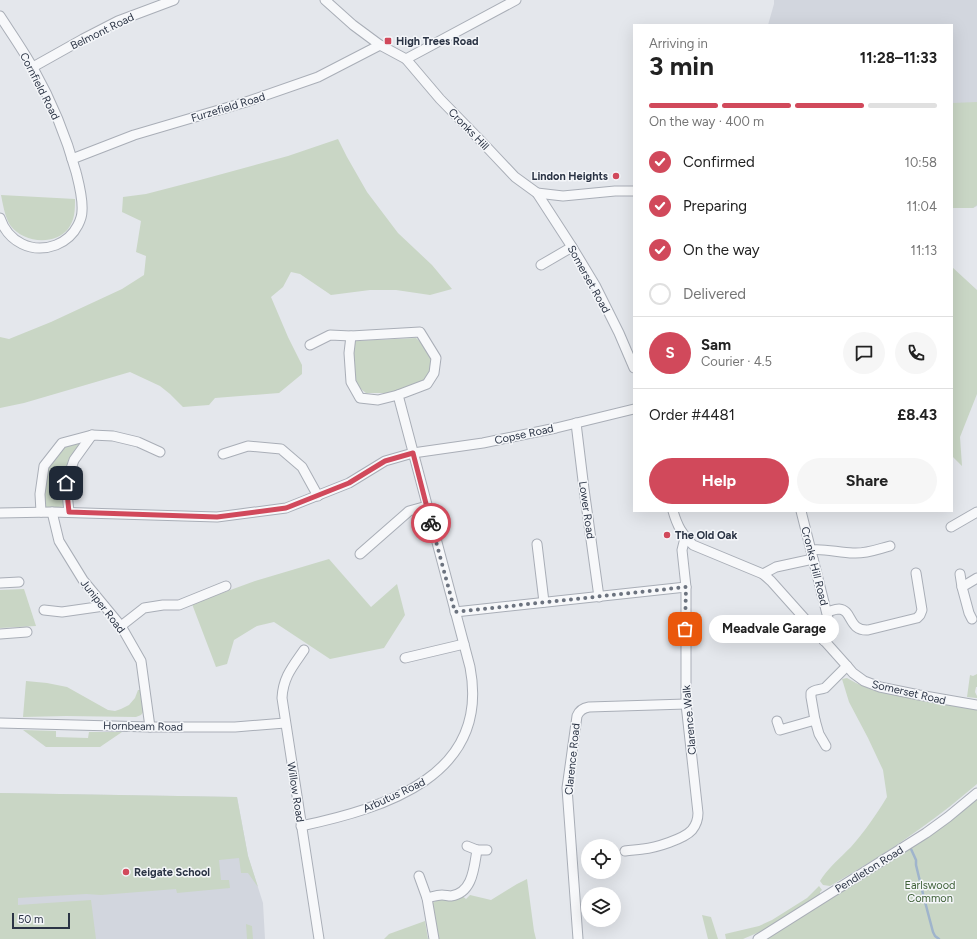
<!DOCTYPE html>
<html lang="en">
<head>
<meta charset="utf-8">
<style>
	body { margin:0; font-family:Figtree,sans-serif; background:#f6f6f6; color:#222; height:100vh; display:flex; flex-direction:column; font-size:15px; white-space:nowrap }
	* { box-sizing:border-box; margin:0 }
	p { font-size:13px; color:#767676 }
	.icon { flex:none; width:22px; height:22px; fill:none; stroke:currentColor; stroke-width:2; stroke-linecap:round; stroke-linejoin:round }
	.map { position:relative; flex:1; overflow:hidden }
	.side { position:absolute; left:633px; top:24px; width:320px; height:488px; display:flex; flex-direction:column; background:#fff; border-radius:0px; box-shadow:0 4px 16px #0002 }
	.side>* { flex:none }
	.controls { position:absolute; left:581px; top:839px; display:grid; gap:8px }
	.controls a { display:grid; place-items:center; width:40px; height:40px; border-radius:50%; background:#fff; box-shadow:0 4px 16px #0002; font-size:20px }
	.scale { position:absolute; left:12px; bottom:10px; width:58px; box-sizing:border-box; padding-left:4px; border:2px solid #2b3445; border-top:0; font-size:11px; line-height:14px; white-space:nowrap; color:#2b3445; -webkit-text-stroke:3px #f4f6f9; paint-order:stroke }
	.pin { position:absolute; display:grid; place-items:center; width:34px; height:34px; color:#fff; margin:-17px; border-radius:8px; box-shadow:0 2px 6px #0006 }
	.courier { position:absolute; display:grid; place-items:center; width:40px; height:40px; margin:-20px; border:3px solid #d1495b; border-radius:50%; background:#fff; color:#222; box-shadow:0 1px 5px #0007 }
	.bubble { position:absolute; height:28px; border-radius:14px; background:#fff; box-shadow:0 4px 16px #0002; font-size:13px; font-weight:700; line-height:28px; text-align:center }
	.overview em { font-style:normal; font-weight:700 }
	.overview div { display:flex; flex-direction:column-reverse }
	.overview { display:flex; align-items:center; justify-content:space-between; height:68px; padding:0 16px }
	h1 { font-size:26px; font-weight:700; line-height:30px }
	.bar { display:grid; grid-template-columns:repeat(4,1fr); gap:6px 4px; align-content:center; height:48px; padding:0 16px }
	.bar i { height:5px; border-radius:3px; background:#e0e0e0 }
	.bar .current { background:#d1495b }
	.bar p { grid-column:span 4 }
	.line { display:flex; align-items:center; gap:10px; padding:0 16px; border-top:1px solid #e0e0e0 }
	.line div { flex:1 }
	.round { display:grid; place-items:center; flex:none; width:42px; height:42px; border-radius:21px; background:#f6f6f6 }
	ol { padding:0 16px; list-style:none }
	li { display:flex; align-items:center; gap:12px; height:44px }
	li p { margin-inline-start:auto }
	li .icon { padding:4px; border-radius:50%; background:#d1495b; color:#fff; stroke-width:4 }
	li:last-child { color:#767676 }
	li i { width:22px; height:22px; border:2px solid #e0e0e0; border-radius:50% }
	.primary-button { display:flex; gap:8px; margin-top:auto; padding:8px 16px }
	.primary-button a { flex:1; height:46px; border-radius:24px; background:#d1495b; color:#fff; font-size:16px; font-weight:700; line-height:46px; text-align:center }
	.primary-button a+a { background:#f6f6f6; color:#222 }
	.map>svg:first-child { display:block }
	.built { fill:#d2d6de }
	.green { fill:#c9d6c5 }
	.lines { fill:none; stroke-linecap:round; stroke-linejoin:round }
	.stream { stroke:#9fb4cc; stroke-width:2.5 }
	.minor-casing { stroke:#a9aeb7; stroke-width:11 }
	.minor { stroke:#f7f8fa; stroke-width:9 }
	.done { stroke:#6c737f; stroke-width:4; stroke-dasharray:0 7.2 }
	.route { stroke:#d1495b; stroke-width:5 }
	.poi-dot { fill:#d1495b; stroke:#f4f6f9; stroke-width:1.5 }
	.labels { text-anchor:middle; stroke-width:3; stroke-linejoin:round; paint-order:stroke }
	.street-label { font-size:11px; fill:#2b3445; stroke:#f4f6f9 }
	.poi-label { font-size:11px; font-weight:bold; fill:#2b3445; stroke:#f4f6f9; text-anchor:start }
	.park-label { font-size:11px; fill:#3f6138; stroke:#f4f6f9 }
</style>
</head>
<body>
<div class="map">
<svg width="977" height="939" viewBox="0 0 977 939">
	<rect width="100%" height="100%" fill="#e4e7ec"/>
	<g class="built">
		<path d="M774 0H977V206L973 208H952V25H768L774 4Z"/>
		<path d="M0 793 237 797 248 856 263 903 265 939H0Z"/>
	</g>
	<g class="green">
		<path d="M977 102V205L973 208H952V103Z"/>
		<path d="M338 139 347 157 367 192 398 233 432 265 452 289 430 295 396 290H370L331 295 300 274 291 272 283 287 271 297 288 337 302 365V374L279 393 215 398 209 405 183 407 170 394 160 386 130 372 24 403 0 408V337L9 339 51 322 122 289 144 275 146 256 136 252 141 221 122 212 123 197 146 194 200 180 288 156Z"/>
		<path d="M1 195 75 199C75 210 75 220 68 229 54 246 23 243 10 225 5 217 3 205 1 195Z"/>
		<path d="M952 267 977 290V394L960 437 962 466 952 456Z"/>
		<path d="M416 338 426 347 432 356 430 375 424 381 389 393H366L357 386C354 371 353 356 354 341Z"/>
		<path d="M89 437 73 458 67 506 43 509 46 467 63 446Z"/>
		<path d="M329 559 371 607 397 584 405 615 384 648 330 659 274 622 257 626 234 640 227 664 216 667 192 604 255 581Z"/>
		<path d="M24 589 36 626 0 628V590Z"/>
		<path d="M977 674V687H976L975 692 977 696V698H976L967 697 970 675 973 676Z"/>
		<path d="M847 678 856 683 873 690 977 709V784C959 799 941 814 921 828 892 849 861 868 830 886L823 885 820 881C828 868 840 858 851 847 865 831 876 815 887 797L883 770 868 738 849 702 842 679Z"/>
		<path d="M26 681 47 683 67 687 108 710 115 711 121 709 129 705 135 698 138 690H142L144 711 141 715 136 717 66 716 23 717Z"/>
		<path d="M23 730 56 731V737L88 738 89 732H122L100 747H46Z"/>
		<path d="M0 793 237 797 248 856 258 887 248 873H241L239 858 219 860 221 880H229L230 888 177 893 176 889 101 895 86 894 18 898V905L91 900 96 939H0Z"/>
		<path d="M977 797V939H766Z"/>
		<path d="M527 879 534 931 536 939H436L432 903 438 900H445L461 895 466 899 470 895 491 900 517 884Z"/>
		<path d="M819 886 822 890 820 892V896L764 930 743 939H726L725 934 759 926 772 920 807 898Z"/>
		<path d="M702 915 711 917 718 939H708Z"/>
		<path d="M425 921 428 939H384L389 934Z"/>
		<path d="M246 924 252 926 253 939H246H247Z"/>
	</g>
	<g class="lines">
		<path class="stream" d="M911 849 916 860V865L924 898 933 932 935 936 939 939"/>
		<g class="minor-casing">
			<g id="minor">
				<path d="M325 0 353 25 380 45 406 59 440 99 481 141 515 177 537 193 572 247 595 285 619 333 634 368"/>
				<path d="M0 16C11 33 23 50 33 68 51 100 66 136 76 172 79 184 83 198 82 211 82 216 80 221 78 225 73 235 66 241 56 245 32 254 8 242 0 218"/>
				<path d="M406 59 516 0"/>
				<path d="M33 67 83 39 118 21 174 0"/>
				<path d="M72 159 134 135 246 102 318 77 380 45"/>
				<path d="M537 193 563 196 615 191H634"/>
				<path d="M541 265 572 247"/>
				<path d="M351 336 349 353 351 382 360 398 378 400 398 395"/>
				<path d="M576 423 584 489 599 597"/>
				<path d="M223 454 248 446 281 449 302 467 318 496"/>
				<path d="M673 511C677 525 682 535 693 545L763 574 771 581 847 666 853 673 864 681 880 687 919 695 977 705"/>
				<path d="M801 511 832 634 824 641"/>
				<path d="M41 512 40 494 44 466 62 443 92 435 113 436 138 442 160 452"/>
				<path d="M52 512 59 541 83 580 121 626 141 661 150 727"/>
				<path d="M69 512 66 483 74 460 92 435"/>
				<path d="M0 513 52 512 217 517 286 508 349 483 385 461 413 453 483 443 556 428 634 409"/>
				<path d="M951 527 977 512"/>
				<path d="M537 544 544 602"/>
				<path d="M811 550C823 548 840 553 853 553 866 554 878 549 890 546"/>
				<path d="M360 554 409 511 427 506"/>
				<path d="M763 574 776 567 813 559"/>
				<path d="M960 574 962 587"/>
				<path d="M0 583 19 582"/>
				<path d="M44 610 62 612 104 606"/>
				<path d="M455 612 686 587"/>
				<path d="M827 612C831 611 835 609 839 609 853 610 848 631 868 630L917 618 920 615 922 610 916 573"/>
				<path d="M972 619 969 613 962 587 977 578"/>
				<path d="M121 626 144 608 163 605H179L226 586"/>
				<path d="M0 634 27 632"/>
				<path d="M304 650C293 666 283 677 282 698L319 939"/>
				<path d="M405 658 464 644"/>
				<path d="M815 720 819 734 826 746"/>
				<path d="M777 721 780 730 815 720 811 697V693C814 689 820 690 825 688L847 666"/>
				<path d="M0 723 150 727H235L285 723"/>
				<path d="M301 826C385 808 491 776 470 667L398 395 427 384 434 373 436 358 420 332 351 336 330 335 310 345"/>
				<path d="M467 846 477 850H487"/>
				<path d="M625 851C631 850 637 850 643 849 655 848 684 839 692 830 696 825 698 820 698 813L686 704V587L682 550 685 538"/>
				<path d="M419 876 427 898 434 939"/>
				<path d="M427 898C432 897 436 895 442 895 445 895 448 896 451 896 473 893 474 867 477 850"/>
				<path d="M578 939 567 788 577 716C579 711 583 708 589 707L686 704"/>
				<path d="M758 939 926 833 948 817 977 793"/>
			</g>
		</g>
		<use href="#minor" class="minor"/>
	</g>
	<g class="lines">
		<path class="done" d="M431 523 455 612 686 587 685 629"/>
		<path class="route" d="M66 483 69 512 217 517 286 508 349 483 385 461 413 453 431 523"/>
	</g>
	<g class="poi-dot">
		<rect x="384" y="37" width="8" height="8" rx="2"/>
		<circle cx="616" cy="176" r="4"/>
		<circle cx="667" cy="535" r="4"/>
		<circle cx="126" cy="872" r="4"/>
	</g>
	<g class="labels">
		<g class="street-label">
			<text transform="translate(102 31) rotate(-26)" y="4">Belmont Road</text>
			<text transform="translate(40 86) rotate(63)" y="4">Cornfield Road</text>
			<text transform="translate(228 107) rotate(-17)" y="4">Furzefield Road</text>
			<text transform="translate(469 129) rotate(46)" y="4">Cronks Hill</text>
			<text transform="translate(589 279) rotate(61)" y="4">Somerset Road</text>
			<text transform="translate(524 434) rotate(-12)" y="4">Copse Road</text>
			<text transform="translate(587 510) rotate(82)" y="4">Lower Road</text>
			<text transform="translate(815 566) rotate(76)" y="4">Cronks Hill Road</text>
			<text transform="translate(103 606) rotate(52)" y="4">Juniper Road</text>
			<text transform="translate(909 692) rotate(13)" y="4">Somerset Road</text>
			<text transform="translate(689 720) rotate(-95)" y="4">Clarence Walk</text>
			<text transform="translate(143 726) rotate(1)" y="4">Hornbeam Road</text>
			<text transform="translate(572 759) rotate(-84)" y="4">Clarence Road</text>
			<text transform="translate(296 792) rotate(81)" y="4">Willow Road</text>
			<text transform="translate(394 795) rotate(-25)" y="4">Arbutus Road</text>
			<text transform="translate(869 869) rotate(-32)" y="4">Pendleton Road</text>
		</g>
		<g class="poi-label">
			<text x="396" y="45">High Trees Road</text>
			<text x="608" y="180" text-anchor="end">Lindon Heights</text>
			<text x="675" y="539">The Old Oak</text>
			<text x="134" y="876">Reigate School</text>
		</g>
		<g class="park-label">
			<text x="930" y="889">Earlswood<tspan x="930" dy="13">Common</tspan></text>
		</g>
	</g>
</svg>
<div class="controls">
<a><svg class="icon" aria-label="locate" viewBox="0 0 24 24"><circle cx="12" cy="12" r="6"/><path d="M12 2v4M12 18v4M2 12h4M18 12h4"/></svg></a>
<a><svg class="icon" aria-label="layers" viewBox="0 0 24 24"><path d="M12 4l9 5-9 5-9-5zM3 14l9 5 9-5"/></svg></a>
</div>
<div class="scale">50 m</div>
<div class="pin" style="left:685px;top:629px;background:#ea580c"><svg class="icon" aria-label="bag" viewBox="0 0 24 24"><path d="M5 8h14l-1 12H6zM9 8a3 3 0 0 1 6 0"/></svg></div>
<div class="pin" style="left:66px;top:483px;background:#1f2937"><svg class="icon" aria-label="home" viewBox="0 0 24 24"><path d="M3 11l9-7 9 7M6 9v11h12V9"/></svg></div>
<div class="courier" style="left:431px;top:523px"><svg class="icon" aria-label="bike" viewBox="0 0 24 24"><circle cx="6" cy="16" r="4"/><circle cx="18" cy="16" r="4"/><path d="M6 16l4-8h5l3 8M10 8l3 8H6M13 5h3"/></svg></div>
<div class="bubble" style="left:709px;top:615px;width:130px">Meadvale Garage</div>
<section class="side">
<div class="overview"><div><h1>3 min</h1><p>Arriving in</p></div><em>11:28–11:33</em></div>
<div class="bar"><i class="current"></i><i class="current"></i><i class="current"></i><i></i><p>On the way · 400 m</p></div>
<ol>
<li><svg class="icon" aria-label="check" viewBox="0 0 24 24"><path d="M5 12l5 5 9-10"/></svg>Confirmed<p>10:58</p></li>
<li><svg class="icon" aria-label="check" viewBox="0 0 24 24"><path d="M5 12l5 5 9-10"/></svg>Preparing<p>11:04</p></li>
<li><svg class="icon" aria-label="check" viewBox="0 0 24 24"><path d="M5 12l5 5 9-10"/></svg>On the way<p>11:13</p></li>
<li><i></i>Delivered</li>
</ol>
<div class="line" style="height:72px"><b class="round" style="background:#d1495b;color:#fff">S</b><div><b>Sam</b><p>Courier · 4.5</p></div><a class="round"><svg class="icon" aria-label="chat" viewBox="0 0 24 24"><path d="M4 5h16v11H9l-5 4z"/></svg></a><a class="round"><svg class="icon" aria-label="phone" viewBox="0 0 24 24"><path d="M5 4h4l2 5-3 2q2 4 5 5l2-3 5 2v4C11 20 4 13 5 4z"/></svg></a></div>
<div class="line" style="height:52px"><div>Order #4481</div><b>£8.43</b></div>
<div class="primary-button"><a>Help</a><a>Share</a></div>
</section>
</div>
</body>
</html>
